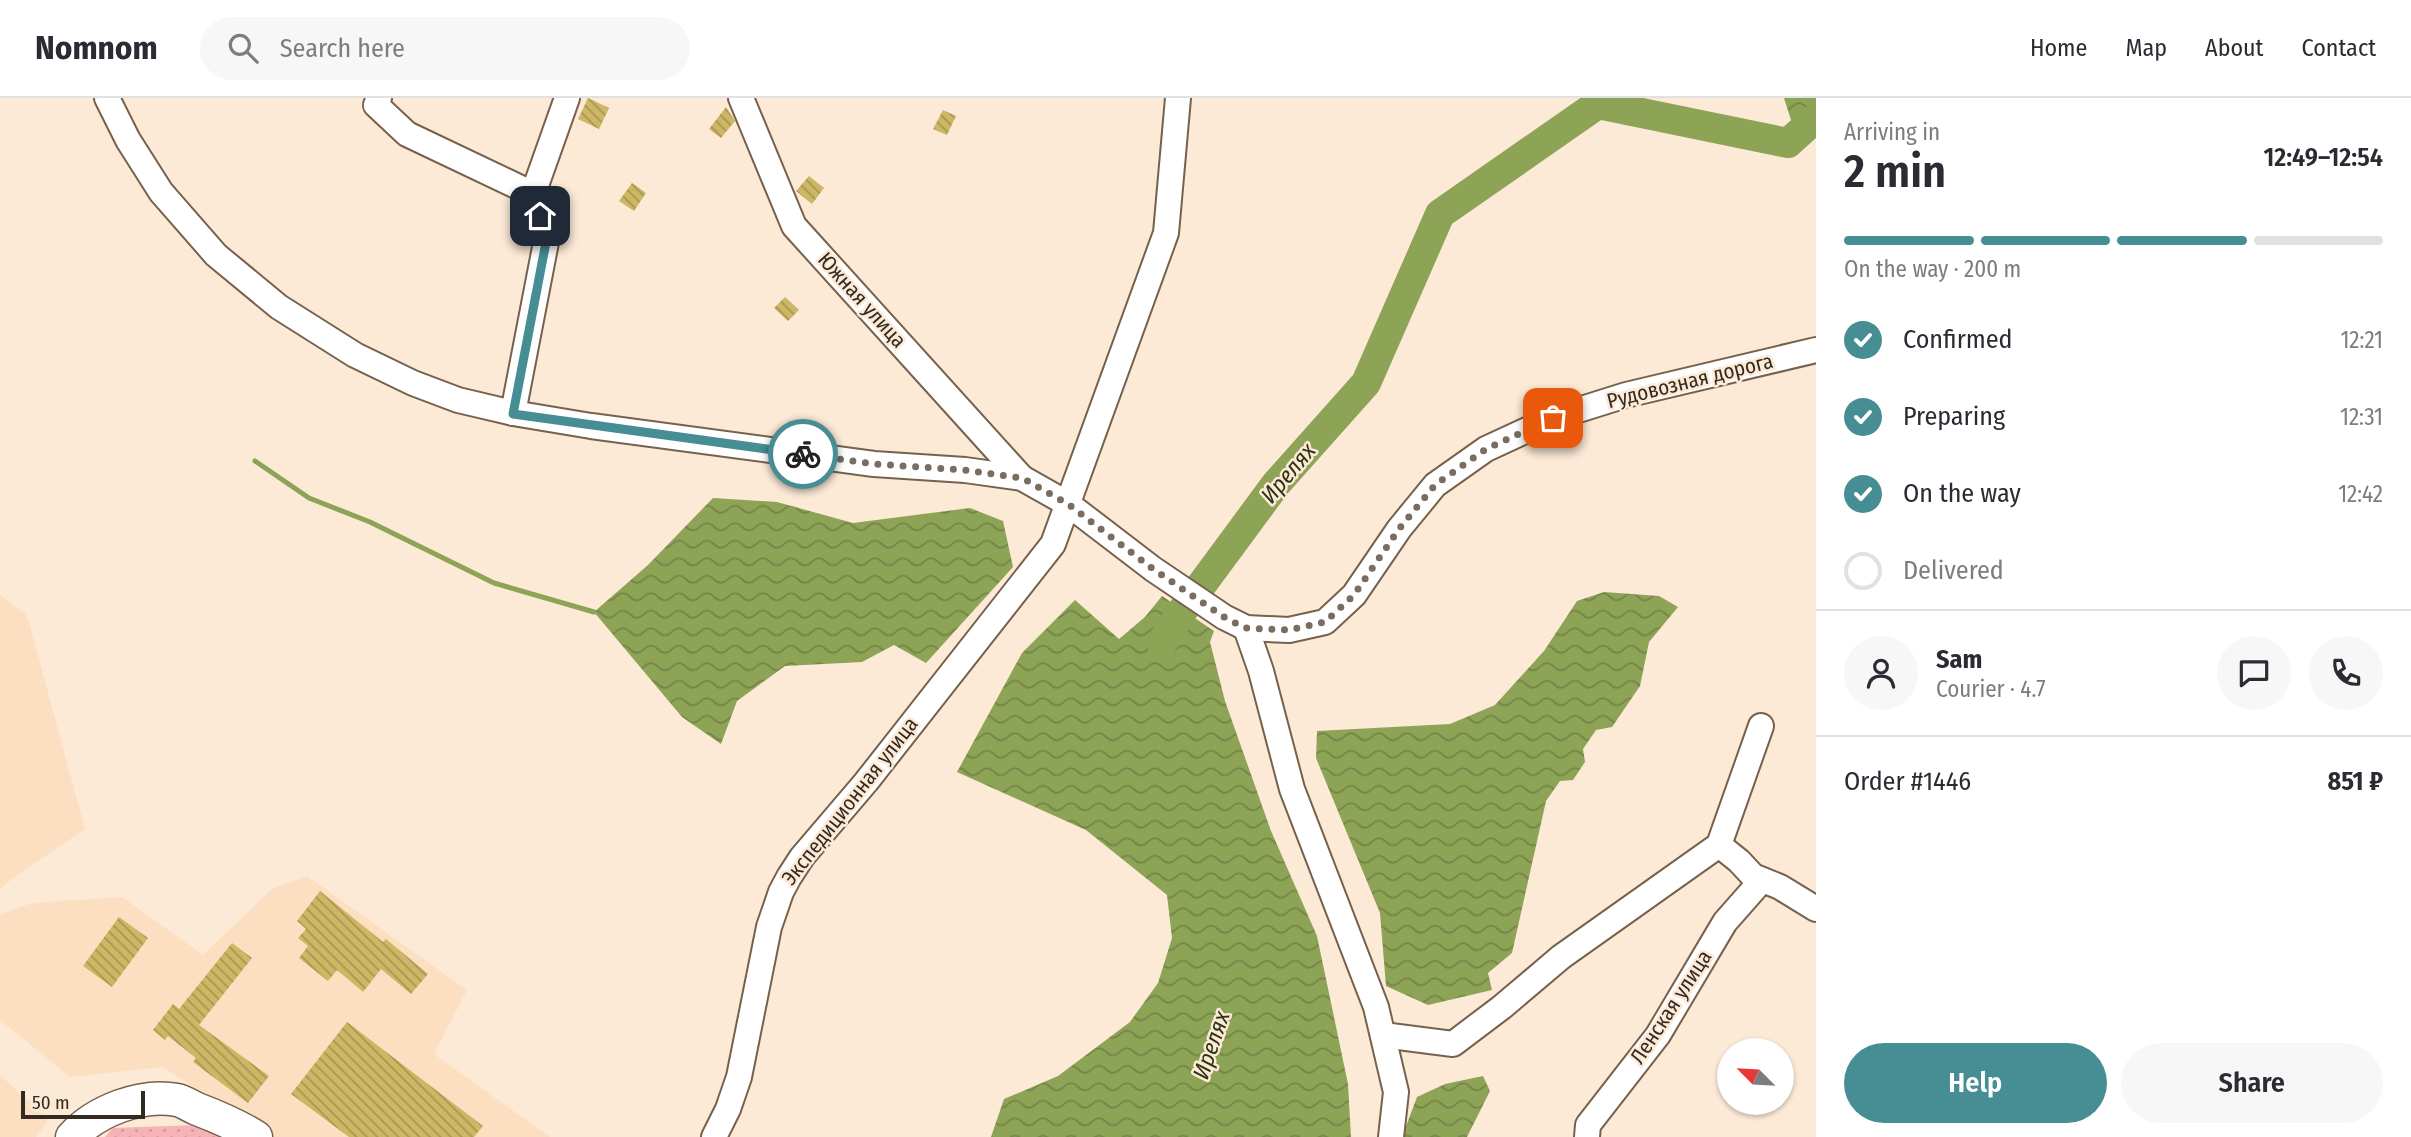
<!DOCTYPE html>
<html lang="en">
<head>
<meta charset="utf-8">
<style>
	body { margin:0; font-family:"Fira Sans Condensed",sans-serif; background:#f7f7f7; color:#2b2b33; height:100vh; display:flex; flex-direction:column; font-size:26px; white-space:nowrap }
	* { box-sizing:border-box; margin:0 }
	p { font-size:23px; color:#7c7c81 }
	.icon { flex:none; width:38px; height:38px; fill:none; stroke:currentColor; stroke-width:2; stroke-linecap:round; stroke-linejoin:round }
	.map { position:relative; flex:1; overflow:hidden }
	.side { display:flex; flex-direction:column; background:#fff; width:595px }
	.side>* { flex:none }
	.needle { width:46px; rotate:294deg }
	.buttons { position:absolute; left:1717px; top:940px; display:grid; gap:14px }
	.buttons a { display:grid; place-items:center; width:77px; height:77px; border-radius:50%; background:#fff; box-shadow:0 2px 5px #0004; font-size:35px }
	.scale { position:absolute; left:21px; bottom:18px; width:124px; box-sizing:border-box; padding-left:7px; border:4px solid #332a21; border-top:0; font-size:19px; line-height:24px; white-space:nowrap; color:#332a21; -webkit-text-stroke:5px #fce9d6; paint-order:stroke }
	.pin { position:absolute; display:grid; place-items:center; width:60px; height:60px; color:#fff; margin:-30px; border-radius:14px; box-shadow:0 4px 10px #0006 }
	.courier { position:absolute; display:grid; place-items:center; width:70px; height:70px; margin:-35px; border:5px solid #468d94; border-radius:50%; background:#fff; color:#222; box-shadow:0 2px 9px #0007 }
	.head em { font-style:normal; font-weight:600 }
	.head div { display:flex; flex-direction:column-reverse }
	.head { display:flex; align-items:center; justify-content:space-between; height:119px; padding:0 28px }
	h1 { font-size:46px; font-weight:600; line-height:52px }
	.bar { display:grid; grid-template-columns:repeat(4,1fr); gap:10px 7px; align-content:center; height:84px; padding:0 28px }
	.bar i { height:9px; border-radius:5px; background:#e1e1e2 }
	.bar .active { background:#468d94 }
	.bar p { grid-column:span 4 }
	.line { display:flex; align-items:center; gap:18px; padding:0 28px; border-top:2px solid #e1e1e2 }
	.line div { flex:1 }
	.round { display:grid; place-items:center; flex:none; width:74px; height:74px; border-radius:37px; background:#f7f7f7 }
	ol { padding:0 28px; list-style:none }
	li { display:flex; align-items:center; gap:21px; height:77px }
	li p { margin-inline-start:auto }
	li .icon { padding:7px; border-radius:50%; background:#468d94; color:#fff; stroke-width:4 }
	li:last-child { color:#7c7c81 }
	li i { width:38px; height:38px; border:4px solid #e1e1e2; border-radius:50% }
	.button { display:flex; gap:14px; margin-top:auto; padding:14px 28px }
	.button a { flex:1; height:80px; border-radius:42px; background:#468d94; color:#fff; font-size:28px; font-weight:600; line-height:80px; text-align:center }
	.button a+a { background:#f7f7f7; color:#2b2b33 }
	header { display:flex; align-items:center; gap:42px; box-sizing:border-box; height:98px; padding:0 35px; background:#fff; border-bottom:2px solid #e1e1e2 }
	header strong { font-size:33px }
	nav { display:flex; gap:38px; margin-inline-start:auto; font-size:24px }
	.search { width:490px; height:63px; background:#f7f7f7; display:flex; align-items:center; gap:18px; box-sizing:border-box; padding:0 24px; border-radius:38px; color:#7c7c81; font-size:26px }
	main { display:flex; flex:1; min-height:0 }
	.map>svg:first-child { display:block }
	.built { fill:#fcdfc1 }
	.grass { fill:url(#grass-dots) }
	.water { fill:url(#water-waves) }
	.lines { fill:none; stroke-linecap:round; stroke-linejoin:round }
	.stream { stroke:#8da356; stroke-width:5 }
	.river { stroke:#8da356; stroke-width:30 }
	.building { fill:url(#building-back-hatch) }
	.minor-casing { stroke:#76614c; stroke-width:28 }
	.major-casing { stroke:#76614c; stroke-width:35 }
	.minor { stroke:#fff; stroke-width:24 }
	.major { stroke:#fff; stroke-width:32 }
	.done { stroke:#796d60; stroke-width:7; stroke-dasharray:0 12.6 }
	.route { stroke:#468d94; stroke-width:9 }
	.labels { text-anchor:middle; stroke-width:5; stroke-linejoin:round; paint-order:stroke }
	.street-label { font-size:21px; fill:#332a21; stroke:#fce9d6 }
	.water-label { font-size:23px; font-style:italic; fill:#2a3412; stroke:#fce9d6 }
</style>
</head>
<body>
<header>
<strong>Nomnom</strong>
<div class="search"><svg class="icon" aria-label="search" viewBox="0 0 24 24"><circle cx="10" cy="10" r="6"/><path d="M15 15l6 6"/></svg>Search here</div>
<nav><a>Home</a><a>Map</a><a>About</a><a>Contact</a></nav>
</header>
<main>
<div class="map">
<svg width="1816" height="1039" viewBox="0 0 1816 1039">
	<defs>
		<pattern id="grass-dots" width="8" height="8" patternUnits="userSpaceOnUse" patternTransform="scale(1.75)"><rect width="8" height="8" fill="#f5b3b8"/><path d="M2 2h.1M6 6h.1" fill="none" stroke="#d29a9e" stroke-width="1.8" stroke-linecap="round"/></pattern>
		<pattern id="water-waves" width="16" height="10" patternUnits="userSpaceOnUse" patternTransform="scale(1.75)"><rect width="16" height="10" fill="#8da356"/><path d="M0 5q4-4 8 0t8 0" fill="none" stroke="#748547"/></pattern>
		<pattern id="building-back-hatch" width="6" height="6" patternUnits="userSpaceOnUse" patternTransform="scale(1.75)"><rect width="6" height="6" fill="#cdb764"/><path d="M-1 5l2 2M0 0l6 6M5-1l2 2" fill="none" stroke="#a79552"/></pattern>
	</defs>
	<rect width="100%" height="100%" fill="#fce9d6"/>
	<g class="built">
		<path d="M0 497 27 517 85 731 13 780 0 791Z"/>
		<path d="M307 778 467 892 434 956 550 1039H269L163 969 70 979 0 922V817L31 805 122 799 203 857 272 791Z"/>
		<path d="M0 977 48 1022 36 1039H0Z"/>
	</g>
	<path class="grass" d="M198 1027 220 1039H105L113 1030Z"/>
	<g class="water">
		<path d="M1784 0H1816V34L1791 22Z"/>
		<path d="M713 400 777 404 853 425 970 410 1003 423 1013 469 926 565 894 547 862 564 785 568 737 603 721 646 682 619 594 514 648 467Z"/>
		<path d="M1604 494 1659 498 1678 509 1649 544 1640 588 1612 629 1596 632 1583 651 1585 664 1573 682 1560 683 1546 703 1512 855 1488 875 1492 892 1428 907 1386 888 1380 815 1316 660 1317 633 1450 626 1495 607 1544 553 1577 503Z"/>
		<path d="M1162 498 1214 533 1210 544 1225 603 1271 733 1317 838 1348 986 1351 1039H991L1004 1001 1058 978 1130 924 1158 885 1172 840 1167 797 1086 732 957 674 1022 555 1075 502 1119 541 1145 519Z"/>
		<path d="M1483 978 1490 993 1467 1039H1402L1417 999 1445 986Z"/>
	</g>
	<g class="lines">
		<path class="stream" d="M255 363 309 400 370 424 494 485 594 514"/>
		<path class="river" d="M1162 545 1183 512 1276 386 1366 285 1440 116 1598 6 1788 45 1816 20"/>
	</g>
	<g class="building">
		<path d="M588 0 609 10 599 31 578 21Z"/>
		<path d="M726 9 735 23 721 40 709 31Z"/>
		<path d="M943 12 956 18 947 37 933 31Z"/>
		<path d="M809 78 824 90 812 106 796 93Z"/>
		<path d="M632 85 646 95 634 113 619 103Z"/>
		<path d="M785 199 799 212 788 223 774 210Z"/>
		<path d="M320 793 383 844 386 841 428 876 411 896 381 871 363 894 337 872 328 883 299 860 308 848 298 840 306 831 297 823Z"/>
		<path d="M119 819 148 840 112 889 83 868Z"/>
		<path d="M232 845 252 860 199 927 269 978 248 1005 193 964 196 960 168 938 165 942 153 932 173 906 179 911Z"/>
		<path d="M347 924 483 1028 474 1039H349L291 996Z"/>
	</g>
	<g class="lines">
		<g class="minor-casing">
			<g id="minor">
				<path d="M107 0 128 42 161 94 216 157 279 209 355 257 413 285 458 302 513 315 591 328 874 366 965 372 1022 380 1068 406 1153 471 1224 519 1246 530 1289 532 1325 524 1354 497 1399 431 1435 387 1486 351 1553 320 1626 297 1816 252"/>
				<path d="M379 0 376 7 407 36 533 96 547 139 513 315"/>
				<path d="M741 0 794 128 1022 380"/>
				<path d="M533 96 567 0"/>
				<path d="M1246 530 1261 573 1292 691 1376 909 1396 994 1391 1039"/>
				<path d="M1719 747 1739 763 1753 778 1780 789 1816 811"/>
				<path d="M1383 937 1453 946 1502 909 1561 859 1719 747 1761 628"/>
				<path d="M714 1039 728 1011 739 979 769 829 781 794 789 779 802 759 866 684 1053 446 1166 135 1178 0"/>
				<path d="M1587 1039 1588 1027 1658 937 1725 824 1762 782"/>
			</g>
		</g>
		<g class="major-casing">
			<path id="major" d="M72 1039C96 1013 141 995 177 1002 183 1003 190 1008 197 1011 218 1019 237 1027 256 1039"/>
		</g>
		<use href="#minor" class="minor"/>
		<use href="#major" class="major"/>
	</g>
	<g class="lines">
		<path class="done" d="M803 356 874 366 965 372 1022 380 1068 406 1153 471 1224 519 1245 530 1289 532 1325 524 1354 497 1399 431 1435 387 1486 351 1553 320"/>
		<path class="route" d="M540 118 547 139 513 316 803 356"/>
	</g>
	<g class="labels">
		<g class="street-label">
			<text transform="translate(862 202) rotate(48)" y="7">Южная улица</text>
			<text transform="translate(1690 283) rotate(-14)" y="7">Рудовозная дорога</text>
			<text transform="translate(850 703) rotate(-52)" y="7">Экспедиционная улица</text>
			<text transform="translate(1671 909) rotate(-57)" y="7">Ленская улица</text>
		</g>
		<g class="water-label">
			<text transform="translate(1288 375) rotate(-50)" y="8">Ирелях</text>
			<text transform="translate(1211 947) rotate(-71)" y="8">Ирелях</text>
		</g>
	</g>
</svg>
<div class="buttons">
<a><svg class="needle" viewBox="-14 -14 28 28"><path d="M0-13l5 13h-10z" fill="#e53935"/><path d="M0 13l5-13h-10z" fill="#7c7c81"/></svg></a>
</div>
<div class="scale">50 m</div>
<div class="pin" style="left:1553px;top:320px;background:#ea580c"><svg class="icon" aria-label="bag" viewBox="0 0 24 24"><path d="M5 8h14l-1 12H6zM9 8a3 3 0 0 1 6 0"/></svg></div>
<div class="pin" style="left:540px;top:118px;background:#1f2937"><svg class="icon" aria-label="home" viewBox="0 0 24 24"><path d="M3 11l9-7 9 7M6 9v11h12V9"/></svg></div>
<div class="courier" style="left:803px;top:356px"><svg class="icon" aria-label="bike" viewBox="0 0 24 24"><circle cx="6" cy="16" r="4"/><circle cx="18" cy="16" r="4"/><path d="M6 16l4-8h5l3 8M10 8l3 8H6M13 5h3"/></svg></div>
</div>
<section class="side">
<div class="head"><div><h1>2 min</h1><p>Arriving in</p></div><em>12:49–12:54</em></div>
<div class="bar"><i class="active"></i><i class="active"></i><i class="active"></i><i></i><p>On the way · 200 m</p></div>
<ol>
<li><svg class="icon" aria-label="check" viewBox="0 0 24 24"><path d="M5 12l5 5 9-10"/></svg>Confirmed<p>12:21</p></li>
<li><svg class="icon" aria-label="check" viewBox="0 0 24 24"><path d="M5 12l5 5 9-10"/></svg>Preparing<p>12:31</p></li>
<li><svg class="icon" aria-label="check" viewBox="0 0 24 24"><path d="M5 12l5 5 9-10"/></svg>On the way<p>12:42</p></li>
<li><i></i>Delivered</li>
</ol>
<div class="line" style="height:126px"><a class="round"><svg class="icon" aria-label="person" viewBox="0 0 24 24"><circle cx="12" cy="8" r="4"/><path d="M4 21q1-7 8-7t8 7"/></svg></a><div><b>Sam</b><p>Courier · 4.7</p></div><a class="round"><svg class="icon" aria-label="chat" viewBox="0 0 24 24"><path d="M4 5h16v11H9l-5 4z"/></svg></a><a class="round"><svg class="icon" aria-label="phone" viewBox="0 0 24 24"><path d="M5 4h4l2 5-3 2q2 4 5 5l2-3 5 2v4C11 20 4 13 5 4z"/></svg></a></div>
<div class="line" style="height:91px"><div>Order #1446</div><b>851 ₽</b></div>
<div class="button"><a>Help</a><a>Share</a></div>
</section>
</main>
</body>
</html>
